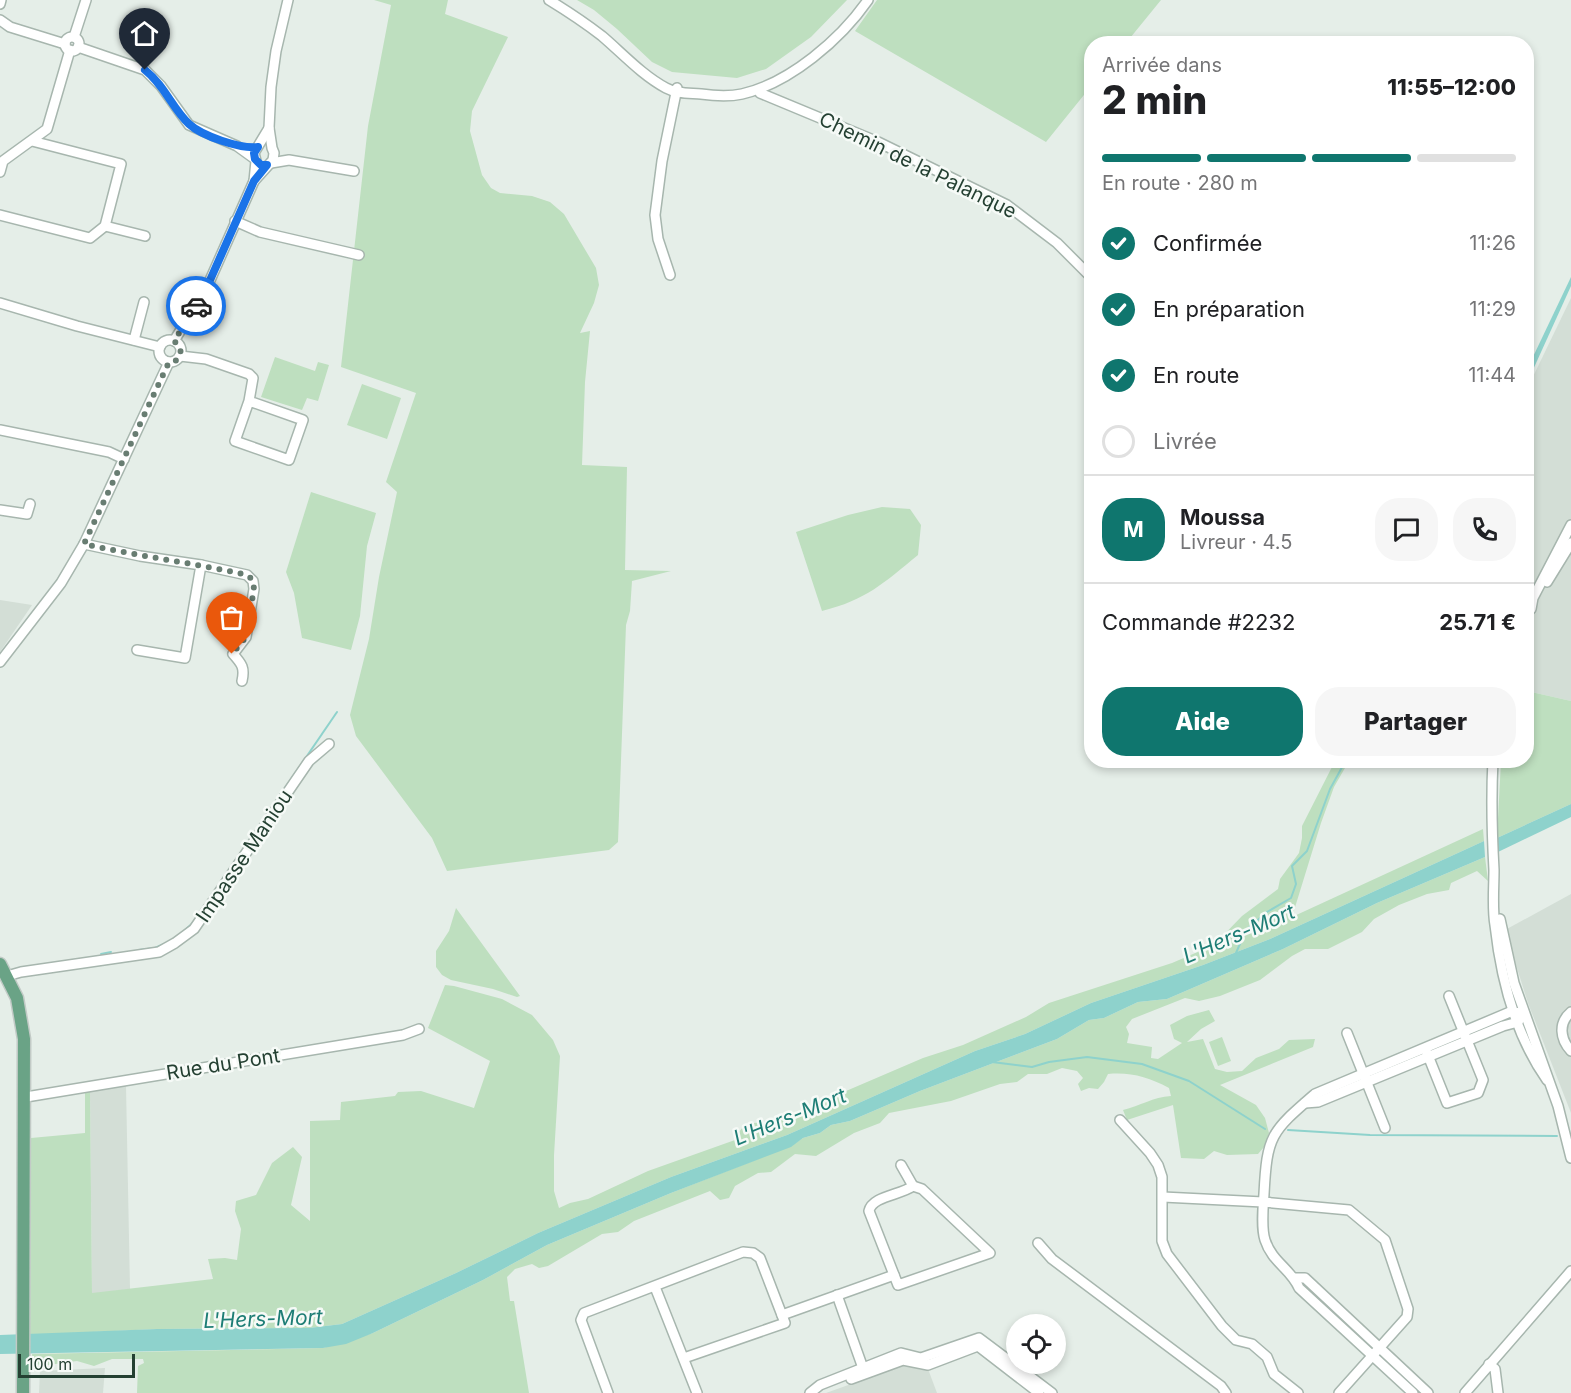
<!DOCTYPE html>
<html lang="fr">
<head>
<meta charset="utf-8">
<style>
	body { margin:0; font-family:Inter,sans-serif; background:#f6f6f6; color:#202124; height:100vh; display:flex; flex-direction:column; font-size:22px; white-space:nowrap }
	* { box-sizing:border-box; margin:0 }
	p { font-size:20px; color:#757577 }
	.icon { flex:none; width:33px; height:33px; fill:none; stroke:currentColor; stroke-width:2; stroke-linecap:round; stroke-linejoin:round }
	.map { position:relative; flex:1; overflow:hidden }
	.sheet { position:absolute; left:1084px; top:36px; width:450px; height:732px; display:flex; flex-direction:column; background:#fff; border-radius:24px; box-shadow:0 3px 9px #0003 }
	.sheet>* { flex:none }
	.fabs { position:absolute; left:1006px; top:1314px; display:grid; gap:12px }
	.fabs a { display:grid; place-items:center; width:60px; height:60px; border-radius:50%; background:#fff; box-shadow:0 3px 9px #0003; font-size:30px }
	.scale { position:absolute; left:18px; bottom:15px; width:117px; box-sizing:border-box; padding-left:6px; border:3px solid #244032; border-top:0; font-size:16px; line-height:21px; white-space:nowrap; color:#244032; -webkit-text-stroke:4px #f6faf7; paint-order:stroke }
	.pin { position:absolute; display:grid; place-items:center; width:51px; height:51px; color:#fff; margin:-62px -26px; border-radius:50% 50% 50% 0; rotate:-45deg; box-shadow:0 0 6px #0007 }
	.pin .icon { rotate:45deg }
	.courier { position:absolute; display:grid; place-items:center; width:60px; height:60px; margin:-30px; border:4px solid #1a73e8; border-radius:50%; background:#fff; color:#222; box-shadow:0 2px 8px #0007 }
	.headline em { font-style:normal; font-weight:800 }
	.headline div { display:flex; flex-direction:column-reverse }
	.headline { display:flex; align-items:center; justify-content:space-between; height:102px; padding:0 18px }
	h1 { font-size:39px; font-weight:800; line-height:45px }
	.bar { display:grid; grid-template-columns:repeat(4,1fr); gap:9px 6px; align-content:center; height:72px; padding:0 18px }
	.bar i { height:8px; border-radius:4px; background:#e0e0e0 }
	.bar .selected { background:#0f766e }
	.bar p { grid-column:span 4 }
	.line { display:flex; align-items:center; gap:15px; padding:0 18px; border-top:2px solid #e0e0e0 }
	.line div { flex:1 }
	.round { display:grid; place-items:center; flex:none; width:63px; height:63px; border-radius:24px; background:#f6f6f6 }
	ol { padding:0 18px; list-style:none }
	li { display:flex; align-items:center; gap:18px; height:66px }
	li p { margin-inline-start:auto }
	li .icon { padding:6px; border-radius:50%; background:#0f766e; color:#fff; stroke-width:4 }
	li:last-child { color:#757577 }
	li i { width:33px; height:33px; border:3px solid #e0e0e0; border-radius:50% }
	.button { display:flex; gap:12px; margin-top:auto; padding:12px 18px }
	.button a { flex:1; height:69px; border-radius:24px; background:#0f766e; color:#fff; font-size:24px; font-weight:800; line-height:69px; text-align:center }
	.button a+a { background:#f6f6f6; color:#202124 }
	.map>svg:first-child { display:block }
	.built { fill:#d3ded6 }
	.green { fill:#bedfbf }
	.water { fill:#8ed2cc }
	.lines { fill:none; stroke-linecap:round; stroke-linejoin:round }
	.stream { stroke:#8ed2cc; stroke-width:2 }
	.minor-casing { stroke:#a7b6ae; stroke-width:12 }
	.major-casing { stroke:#c2cac6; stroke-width:15 }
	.minor { stroke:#fff; stroke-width:9 }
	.major { stroke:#6aa386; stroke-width:12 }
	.done { stroke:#687d72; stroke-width:6; stroke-dasharray:0 10.8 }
	.route { stroke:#1a73e8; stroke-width:8 }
	.labels { text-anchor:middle; stroke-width:5; stroke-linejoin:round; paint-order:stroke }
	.street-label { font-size:20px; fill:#244032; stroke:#f6faf7 }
	.water-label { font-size:21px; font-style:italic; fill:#1d7d75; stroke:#f6faf7 }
</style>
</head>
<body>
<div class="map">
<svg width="1571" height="1393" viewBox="0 0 1571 1393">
	<rect width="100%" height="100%" fill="#e5eee8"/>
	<g class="built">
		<path d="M1571 298V701L1527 691V389Z"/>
		<path d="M0 600 32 605 0 652Z"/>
		<path d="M1571 894V1113L1528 1003 1505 930Z"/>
		<path d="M126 1086 130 1289 92 1294 90 1091Z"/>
		<path d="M904 1365 922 1370 928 1369 937 1393H826Z"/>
		<path d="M105 1368 103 1393H39L40 1371Z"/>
	</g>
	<g class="green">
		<path d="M374 0H448L445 14 508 37 472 111 470 131 482 175 491 188 500 193 532 196 550 202 564 214 596 268 599 285 594 303 580 333 590 331 585 382 582 465 627 467 625 570 671 571 632 581 630 611 626 625 618 842 609 850 447 871 432 838 356 736 350 715 369 639 379 577 397 492 386 482 416 393 341 367 368 126 391 5Z"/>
		<path d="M577 0H847L811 37 766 69 737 78 672 72 652 62 617 29 594 10Z"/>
		<path d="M877 0H1161L1126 43 1092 44V85L1046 142 855 31Z"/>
		<path d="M275 357 315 371 318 362 329 365 318 401 307 398 302 410 261 397Z"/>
		<path d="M362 384 401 398 387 439 347 425Z"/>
		<path d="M311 492 376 513 367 546 360 616 351 650 302 638 294 593 286 572Z"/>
		<path d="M882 507 910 509 921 525 918 555C884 583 866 600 822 611L796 532 848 515Z"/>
		<path d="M1527 691 1571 701V804L1497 838 1501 761 1527 760Z"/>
		<path d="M1335 761H1349L1334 787 1321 823 1292 917 1483 829 1484 841 1270 939 1203 965 1091 1003 1025 1034 975 1051 787 1135 671 1177 538 1233 456 1273 342 1324 309 1328 157 1329 30 1335 31 1138 85 1133V1092L90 1091 92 1293 213 1279 208 1259 225 1258 237 1260 241 1229 235 1211 236 1201 256 1195 272 1163 293 1147 302 1157 291 1205 310 1221V1121L340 1120 341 1102 395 1096 398 1092 421 1091 474 1108 490 1061 428 1028 445 985 454 986 502 999 532 1015 553 1040 560 1056 554 1155V1191L559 1208 570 1203 588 1199 648 1171 735 1140C742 1122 752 1121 769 1124L923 1058 963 1045 1026 1017 1049 1003 1172 963 1214 945 1242 916 1278 889 1280 879 1299 853 1302 838V826Z"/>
		<path d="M1485 857 1488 881 1477 871 1451 883 1449 890 1427 894 1399 905 1374 919 1362 932 1328 949H1305L1292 956 1260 980 1220 996 1199 1001 1185 998 1132 1019 1126 1027 1129 1034 1127 1043 1152 1047 1151 1058 1158 1059 1182 1043 1174 1039 1170 1025 1187 1016 1209 1010 1215 1021 1201 1029 1187 1042 1203 1039 1215 1069 1227 1072 1242 1071 1256 1058 1279 1049 1289 1040 1315 1039 1313 1047 1220 1085 1256 1105 1265 1118 1269 1133 1264 1147 1258 1154 1227 1155 1214 1151 1204 1159 1181 1158 1173 1105 1127 1120 1123 1110C1140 1106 1153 1097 1171 1096L1169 1088C1148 1077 1131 1072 1108 1074L1104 1082 1098 1089 1089 1088 1081 1091 1078 1084 1083 1078 1077 1071 1062 1068 1047 1074H1028L1017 1082 1000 1084 951 1101 889 1113 880 1123 854 1133 816 1156 795 1154 771 1172 758 1173 735 1186 729 1198 720 1200 710 1191 634 1221 618 1232 602 1234 548 1266 539 1268 532 1264 515 1269 507 1277 510 1301H514L529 1393H137L138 1366 144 1363 143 1359H112L94 1366 77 1361 41 1366 33 1361 32 1354 323 1348 373 1333 483 1280 547 1245 671 1193 791 1146 803 1138 820 1133 831 1125 850 1121 920 1091 1057 1039 1089 1020 1104 1018 1138 1002 1167 999 1283 949 1377 903Z"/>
		<path d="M456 908 520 996 517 997 493 989 451 980 442 975 436 967V951L449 931Z"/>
		<path d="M1222 1037 1231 1061 1218 1066 1209 1042Z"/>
	</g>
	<g class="water">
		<path d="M1571 277V286L1527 383 1531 361Z"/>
		<path d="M1571 804V817L1498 852 1497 838Z"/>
		<path d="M1484 841 1485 857 1377 903 1283 949 1167 999 1138 1002 1104 1018 1089 1020 1057 1039 920 1091 850 1121 831 1125 820 1133 803 1138 791 1147 671 1193 547 1245 483 1280 373 1333 346 1344 323 1348 0 1354V1335L157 1329 309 1328 342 1324 456 1273 538 1233 671 1177 787 1135 975 1051 1025 1034 1091 1003 1203 965 1270 939Z"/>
	</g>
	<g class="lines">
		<g class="stream">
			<path d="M281 794 337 712"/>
			<path d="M185 930 194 922"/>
			<path d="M139 950 155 948 164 944"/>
			<path d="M1236 953 1246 930 1267 912 1291 898 1296 884 1292 866 1307 851 1330 789 1346 760"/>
			<path d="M101 954 111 952"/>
			<path d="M992 1062 1032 1067 1049 1062 1087 1057 1142 1064 1189 1081 1265 1129"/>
			<path d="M1288 1130 1370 1135 1557 1136"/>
		</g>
		<g class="minor-casing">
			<g id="minor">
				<path d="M549 0C567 11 585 23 602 36 623 54 642 75 666 88 677 94 689 93 701 94 715 96 728 97 742 94 790 83 841 39 868 0"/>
				<path d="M0 4 1 0"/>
				<path d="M0 20 10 27 65 44"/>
				<path d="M74 37 86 0"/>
				<circle cx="72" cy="44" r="7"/>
				<path d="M78 47 145 70 161 86 189 125 237 146 255 159"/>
				<path d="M760 93 878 142 1007 205 1057 243 1092 278"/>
				<path d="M271 163 289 160 354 171"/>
				<path d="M0 172 3 161 47 129 70 50"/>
				<path d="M254 181 256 161 254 153 269 128"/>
				<path d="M0 215 90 238 105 226 121 164 32 141"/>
				<path d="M235 221 260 232 359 255"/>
				<path d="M105 226 145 236"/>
				<path d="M670 275 658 239 655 215 662 161 677 88"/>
				<path d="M0 303 77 326 160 347"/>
				<path d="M134 340 144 302"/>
				<circle cx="170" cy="351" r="11"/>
				<path d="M174 341 207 287 254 181 273 160 274 153 272 148 269 128 271 87 276 51 288 0"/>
				<path d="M180 356 206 359 249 374 253 378 249 401 235 441 289 460 303 420 249 401"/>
				<path d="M0 430 109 452 124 459"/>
				<path d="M0 510 27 514 30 504"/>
				<path d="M84 544 140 556 201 565 185 658 137 650"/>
				<path d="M201 565 247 575 253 581 254 589 246 637 233 654C242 664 245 668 242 681"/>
				<path d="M1547 582 1571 543"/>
				<path d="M1531 609 1533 598 1571 525"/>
				<path d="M0 662 61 583 84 544 169 362"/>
				<path d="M1493 760C1491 797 1492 834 1494 870 1494 888 1492 908 1495 925 1501 979 1516 1036 1547 1080"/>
				<path d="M1500 919 1514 983 1558 1106 1571 1158"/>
				<path d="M7 976 21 972 159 952 175 943 194 929 309 761 329 744"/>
				<path d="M1571 1012C1558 1023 1560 1039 1571 1051"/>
				<path d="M1347 1033 1385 1128"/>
				<path d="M1427 1053 1447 1103 1478 1093 1483 1080 1449 996"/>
				<path d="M26 1097 403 1035 419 1029"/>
				<path d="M1305 1103 1318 1102 1503 1026 1518 1022 1521 1017"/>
				<path d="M1120 1120 1150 1153 1158 1165 1162 1177V1241L1167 1254 1222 1326 1236 1340 1252 1344 1267 1357 1274 1374 1298 1393"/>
				<path d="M901 1165 913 1186"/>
				<path d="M913 1186 922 1189 990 1253 898 1285 869 1211C872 1196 901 1195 913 1186Z"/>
				<path d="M1163 1197 1263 1202 1349 1210 1385 1240 1408 1309 1407 1317 1339 1393"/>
				<path d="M1038 1243 1052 1259 1221 1386 1226 1393"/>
				<path d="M1295 1278H1305L1428 1393"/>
				<path d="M655 1287 697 1393"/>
				<path d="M837 1295 864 1371"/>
				<path d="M782 1315 894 1275"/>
				<path d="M1489 1364 1495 1369 1498 1393"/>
				<path d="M851 1379 903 1360 928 1365 978 1346 1039 1393"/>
				<path d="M608 1393 581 1320 584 1313 743 1252 753 1253 760 1258 785 1323 684 1358"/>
				<path d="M810 1393 820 1385 901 1353 921 1358 979 1338 1052 1393"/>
				<path d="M1413 1393 1299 1288C1291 1269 1272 1262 1265 1240 1261 1228 1263 1208 1264 1194 1267 1135 1271 1132 1315 1094L1510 1012 1524 1013"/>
				<path d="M1465 1393 1571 1271"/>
			</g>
		</g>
		<g class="major-casing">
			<path id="major" d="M0 964 17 998 24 1039 23 1393"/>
		</g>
		<use href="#minor" class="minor"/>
		<use href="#major" class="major"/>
	</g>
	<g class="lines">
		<path class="done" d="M196 306 174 341 180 347C182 356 178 362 169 362L84 544C138 556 193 563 247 575 253 579 253 582 254 589L246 637 232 654"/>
		<path class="route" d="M145 70C165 86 172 108 189 124 202 136 240 149 258 147L254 153 255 159 261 165H267L254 181 207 287 196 306"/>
	</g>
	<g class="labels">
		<g class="street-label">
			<text transform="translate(918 165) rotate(26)" y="7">Chemin de la Palanque</text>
			<text transform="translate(244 856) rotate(-56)" y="7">Impasse Maniou</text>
			<text transform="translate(223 1064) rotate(-9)" y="7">Rue du Pont</text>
		</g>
		<g class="water-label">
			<text transform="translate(1239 934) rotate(-23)" y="7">L'Hers-Mort</text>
			<text transform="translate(790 1117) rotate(-22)" y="7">L'Hers-Mort</text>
			<text transform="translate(263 1319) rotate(-2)" y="7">L'Hers-Mort</text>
		</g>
	</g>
</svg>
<div class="fabs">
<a><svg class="icon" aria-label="locate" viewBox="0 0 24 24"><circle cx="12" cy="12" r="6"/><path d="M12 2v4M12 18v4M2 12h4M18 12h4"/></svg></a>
</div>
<div class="scale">100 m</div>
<div class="pin" style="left:232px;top:654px;background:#ea580c"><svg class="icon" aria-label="bag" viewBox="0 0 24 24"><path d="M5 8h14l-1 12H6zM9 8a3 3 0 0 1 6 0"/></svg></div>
<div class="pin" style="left:145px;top:70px;background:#1f2937"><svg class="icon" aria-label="home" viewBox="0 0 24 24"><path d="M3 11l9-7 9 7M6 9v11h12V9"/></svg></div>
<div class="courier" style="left:196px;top:306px"><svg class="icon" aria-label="car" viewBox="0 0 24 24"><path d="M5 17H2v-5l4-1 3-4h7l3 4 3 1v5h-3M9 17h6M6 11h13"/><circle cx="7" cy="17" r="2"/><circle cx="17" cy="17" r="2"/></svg></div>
<section class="sheet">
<div class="headline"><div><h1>2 min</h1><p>Arrivée dans</p></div><em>11:55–12:00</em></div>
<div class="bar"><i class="selected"></i><i class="selected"></i><i class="selected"></i><i></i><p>En route · 280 m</p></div>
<ol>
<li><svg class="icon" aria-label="check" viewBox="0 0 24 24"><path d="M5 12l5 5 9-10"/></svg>Confirmée<p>11:26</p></li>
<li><svg class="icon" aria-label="check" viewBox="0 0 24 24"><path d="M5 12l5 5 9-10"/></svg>En préparation<p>11:29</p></li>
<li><svg class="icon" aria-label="check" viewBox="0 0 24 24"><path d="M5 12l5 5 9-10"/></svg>En route<p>11:44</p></li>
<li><i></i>Livrée</li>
</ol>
<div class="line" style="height:108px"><b class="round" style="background:#0f766e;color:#fff">M</b><div><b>Moussa</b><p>Livreur · 4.5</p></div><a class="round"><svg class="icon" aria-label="chat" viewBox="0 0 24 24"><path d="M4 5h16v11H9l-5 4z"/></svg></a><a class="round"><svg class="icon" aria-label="phone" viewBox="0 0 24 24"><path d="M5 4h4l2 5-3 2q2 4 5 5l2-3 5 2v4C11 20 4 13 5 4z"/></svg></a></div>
<div class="line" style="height:78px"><div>Commande #2232</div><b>25.71 €</b></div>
<div class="button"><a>Aide</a><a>Partager</a></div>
</section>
</div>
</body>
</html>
